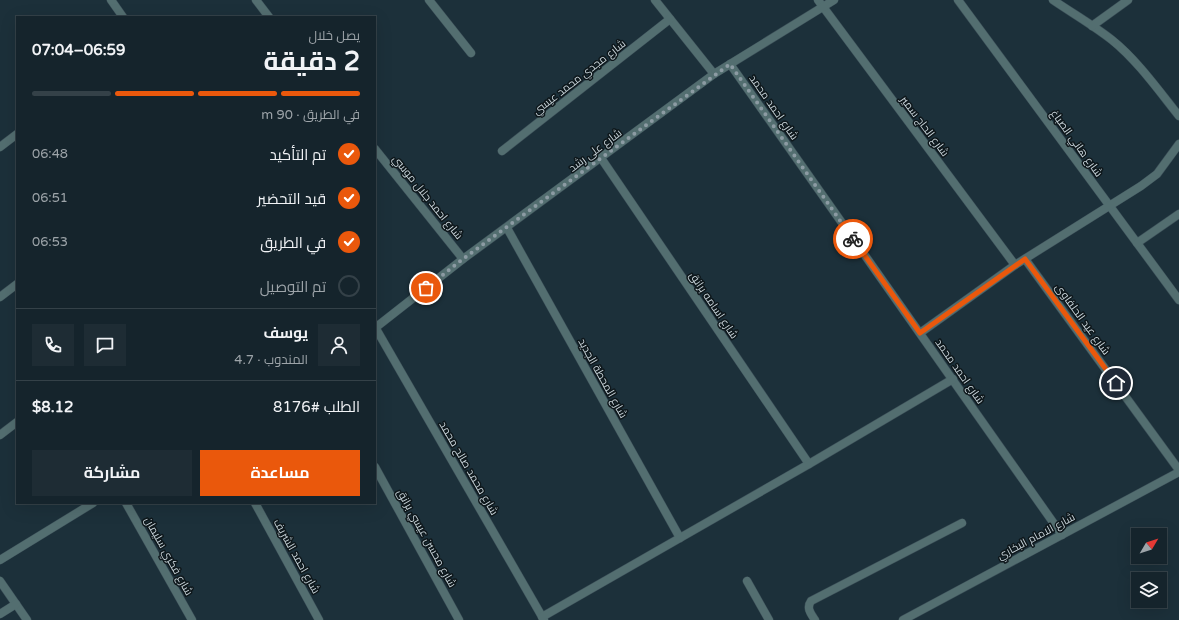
<!DOCTYPE html>
<html lang="ar">
<head>
<meta charset="utf-8">
<style>
	body { margin:0; font-family:"Varela Round",Cairo,sans-serif; background:#1e2c34; color:#f1f3f6; direction:rtl; height:100vh; display:flex; flex-direction:column; font-size:15px; white-space:nowrap }
	* { box-sizing:border-box; margin:0 }
	p { font-size:13px; color:#9da4a9 }
	.icon { flex:none; width:22px; height:22px; fill:none; stroke:currentColor; stroke-width:2; stroke-linecap:round; stroke-linejoin:round }
	.map { position:relative; flex:1; overflow:hidden; direction:ltr }
	.sheet { position:absolute; left:16px; top:16px; width:360px; height:488px; display:flex; flex-direction:column; background:#15242c; border-radius:0px; box-shadow:0 4px 16px #0002,0 0 0 1px #344148; direction:rtl }
	.sheet>* { flex:none }
	.needle { width:26px; rotate:51deg }
	.buttons { position:absolute; left:1131px; top:528px; display:grid; gap:8px }
	.buttons a { display:grid; place-items:center; width:36px; height:36px; border-radius:0px; background:#15242c; box-shadow:0 4px 16px #0002,0 0 0 1px #344148; font-size:20px }
	.pin { position:absolute; display:grid; place-items:center; width:34px; height:34px; color:#fff; margin:-17px; border:2px solid #fff; border-radius:50%; box-shadow:0 1px 4px #0007 }
	.courier { position:absolute; display:grid; place-items:center; width:40px; height:40px; margin:-20px; border:3px solid #ea580c; border-radius:50%; background:#fff; color:#222; box-shadow:0 1px 5px #0007 }
	.summary em { font-style:normal; font-weight:700 }
	.summary div { display:flex; flex-direction:column-reverse }
	.summary { display:flex; align-items:center; justify-content:space-between; height:68px; padding:0 16px }
	h1 { font-size:26px; font-weight:700; line-height:30px }
	.bar { display:grid; grid-template-columns:repeat(4,1fr); gap:6px 4px; align-content:center; height:48px; padding:0 16px }
	.bar i { height:5px; border-radius:3px; background:#344148 }
	.bar .on { background:#ea580c }
	.bar p { grid-column:span 4 }
	.line { display:flex; align-items:center; gap:10px; padding:0 16px; border-top:1px solid #344148 }
	.line div { flex:1 }
	.round { display:grid; place-items:center; flex:none; width:42px; height:42px; border-radius:0px; background:#1e2c34 }
	ol { padding:0 16px; list-style:none }
	li { display:flex; align-items:center; gap:12px; height:44px }
	li p { margin-inline-start:auto }
	li .icon { padding:4px; border-radius:50%; background:#ea580c; color:#fff; stroke-width:4 }
	li:last-child { color:#9da4a9 }
	li i { width:22px; height:22px; border:2px solid #344148; border-radius:50% }
	.primary-button { display:flex; gap:8px; margin-top:auto; padding:8px 16px }
	.primary-button a { flex:1; height:46px; border-radius:0px; background:#ea580c; color:#fff; font-size:16px; font-weight:700; line-height:46px; text-align:center }
	.primary-button a+a { background:#1e2c34; color:#f1f3f6 }
	.map>svg:first-child { display:block }
	.lines { fill:none; stroke-linecap:round; stroke-linejoin:round }
	.service-casing { stroke:#3b4e57; stroke-width:9 }
	.minor-casing { stroke:#3b4e57; stroke-width:9 }
	.tertiary-casing { stroke:#3b4e57; stroke-width:9 }
	.service { stroke:#536e70; stroke-width:8 }
	.minor { stroke:#536e70; stroke-width:8 }
	.tertiary { stroke:#536e70; stroke-width:8 }
	.done { stroke:#8c9ba3; stroke-width:4; stroke-dasharray:0 7.2 }
	.route { stroke:#ea580c; stroke-width:5 }
	.labels { text-anchor:middle; stroke-width:3; stroke-linejoin:round; paint-order:stroke }
	.street-label { font-size:11px; fill:#c9d5db; stroke:#0e171b }
</style>
</head>
<body>
<div class="map">
<svg width="1179" height="620" viewBox="0 0 1179 620">
	<rect width="100%" height="100%" fill="#1c303a"/>
	<g class="lines">
		<g class="service-casing">
			<g id="service">
				<path d="M747 581 769 620"/>
				<path d="M815 620C811 614 806 608 811 601L962 523"/>
			</g>
		</g>
		<g class="minor-casing">
			<g id="minor">
				<path d="M111 0 123 17"/>
				<path d="M256 0 269 17"/>
				<path d="M429 0 471 53"/>
				<path d="M655 0 714 74"/>
				<path d="M818 0 1015 265"/>
				<path d="M958 0 1179 300"/>
				<path d="M1053 0C1072 13 1093 25 1112 40 1137 60 1159 91 1179 116"/>
				<path d="M1092 26 1128 0"/>
				<path d="M730 64 1062 535"/>
				<path d="M0 147 17 134"/>
				<path d="M375 149 463 259"/>
				<path d="M502 151 670 19"/>
				<path d="M601 158 809 464"/>
				<path d="M507 228 680 538"/>
				<path d="M1137 243 1179 214"/>
				<path d="M1025 259 1179 470"/>
				<path d="M0 297 17 284"/>
				<path d="M375 327 544 620"/>
				<path d="M375 328 463 259 714 74 834 0"/>
				<path d="M920 333 1015 265 1141 186 1157 174 1179 144"/>
				<path d="M0 435 17 422"/>
				<path d="M375 467 459 620"/>
				<path d="M126 503 192 620"/>
				<path d="M255 503 319 620"/>
				<path d="M0 560 93 503"/>
				<path d="M0 581 27 620"/>
				<path d="M0 614 16 604"/>
				<path d="M542 617 809 464 953 379"/>
			</g>
		</g>
		<g class="tertiary-casing">
			<path id="tertiary" d="M903 620 1179 472"/>
		</g>
		<use href="#service" class="service"/>
		<use href="#minor" class="minor"/>
		<use href="#tertiary" class="tertiary"/>
	</g>
	<g class="lines">
		<path class="done" d="M426 288 463 259 730 64 853 239"/>
		<path class="route" d="M853 239 920 333 1025 259 1116 383"/>
	</g>
	<g class="labels">
		<g class="street-label">
			<text transform="translate(579 77) rotate(-38)" y="4">شارع مجدي محمد عيسي</text>
			<text transform="translate(774 107) rotate(55)" y="4">شارع احمد محمد</text>
			<text transform="translate(925 126) rotate(53)" y="4">شارع الحاج سمير</text>
			<text transform="translate(1077 143) rotate(54)" y="4">شارع هاني الصباغ</text>
			<text transform="translate(595 150) rotate(-37)" y="4">شارع على رشد</text>
			<text transform="translate(428 197) rotate(51)" y="4">شارع احمد جلال موسي</text>
			<text transform="translate(714 305) rotate(56)" y="4">شارع اسامه برانق</text>
			<text transform="translate(1083 319) rotate(54)" y="4">شارع عيد الحلفاوى</text>
			<text transform="translate(960 371) rotate(55)" y="4">شارع احمد محمد</text>
			<text transform="translate(603 378) rotate(61)" y="4">شارع المحطة الجديد</text>
			<text transform="translate(469 468) rotate(60)" y="4">شارع محمد صالح محمد</text>
			<text transform="translate(1036 536) rotate(-28)" y="4">شارع الامام البخاري</text>
			<text transform="translate(427 538) rotate(61)" y="4">شارع محسن عيسي برانق</text>
			<text transform="translate(169 556) rotate(61)" y="4">شارع فكري سليمان</text>
			<text transform="translate(297 556) rotate(61)" y="4">شارع احمد الشريف</text>
		</g>
	</g>
</svg>
<div class="buttons">
<a><svg class="needle" viewBox="-14 -14 28 28"><path d="M0-13l5 13h-10z" fill="#e53935"/><path d="M0 13l5-13h-10z" fill="#9da4a9"/></svg></a>
<a><svg class="icon" aria-label="layers" viewBox="0 0 24 24"><path d="M12 4l9 5-9 5-9-5zM3 14l9 5 9-5"/></svg></a>
</div>
<div class="pin" style="left:426px;top:288px;background:#ea580c"><svg class="icon" aria-label="bag" viewBox="0 0 24 24"><path d="M5 8h14l-1 12H6zM9 8a3 3 0 0 1 6 0"/></svg></div>
<div class="pin" style="left:1116px;top:383px;background:#1f2937"><svg class="icon" aria-label="home" viewBox="0 0 24 24"><path d="M3 11l9-7 9 7M6 9v11h12V9"/></svg></div>
<div class="courier" style="left:853px;top:239px"><svg class="icon" aria-label="bike" viewBox="0 0 24 24"><circle cx="6" cy="16" r="4"/><circle cx="18" cy="16" r="4"/><path d="M6 16l4-8h5l3 8M10 8l3 8H6M13 5h3"/></svg></div>
<section class="sheet">
<div class="summary"><div><h1>2 دقيقة</h1><p>يصل خلال</p></div><em>06:59–07:04</em></div>
<div class="bar"><i class="on"></i><i class="on"></i><i class="on"></i><i></i><p>في الطريق · 90 m</p></div>
<ol>
<li><svg class="icon" aria-label="check" viewBox="0 0 24 24"><path d="M5 12l5 5 9-10"/></svg>تم التأكيد<p>06:48</p></li>
<li><svg class="icon" aria-label="check" viewBox="0 0 24 24"><path d="M5 12l5 5 9-10"/></svg>قيد التحضير<p>06:51</p></li>
<li><svg class="icon" aria-label="check" viewBox="0 0 24 24"><path d="M5 12l5 5 9-10"/></svg>في الطريق<p>06:53</p></li>
<li><i></i>تم التوصيل</li>
</ol>
<div class="line" style="height:72px"><a class="round"><svg class="icon" aria-label="person" viewBox="0 0 24 24"><circle cx="12" cy="8" r="4"/><path d="M4 21q1-7 8-7t8 7"/></svg></a><div><b>يوسف</b><p>المندوب · 4.7</p></div><a class="round"><svg class="icon" aria-label="chat" viewBox="0 0 24 24"><path d="M4 5h16v11H9l-5 4z"/></svg></a><a class="round"><svg class="icon" aria-label="phone" viewBox="0 0 24 24"><path d="M5 4h4l2 5-3 2q2 4 5 5l2-3 5 2v4C11 20 4 13 5 4z"/></svg></a></div>
<div class="line" style="height:52px"><div>الطلب #8176</div><b>$8.12</b></div>
<div class="primary-button"><a>مساعدة</a><a>مشاركة</a></div>
</section>
</div>
</body>
</html>
